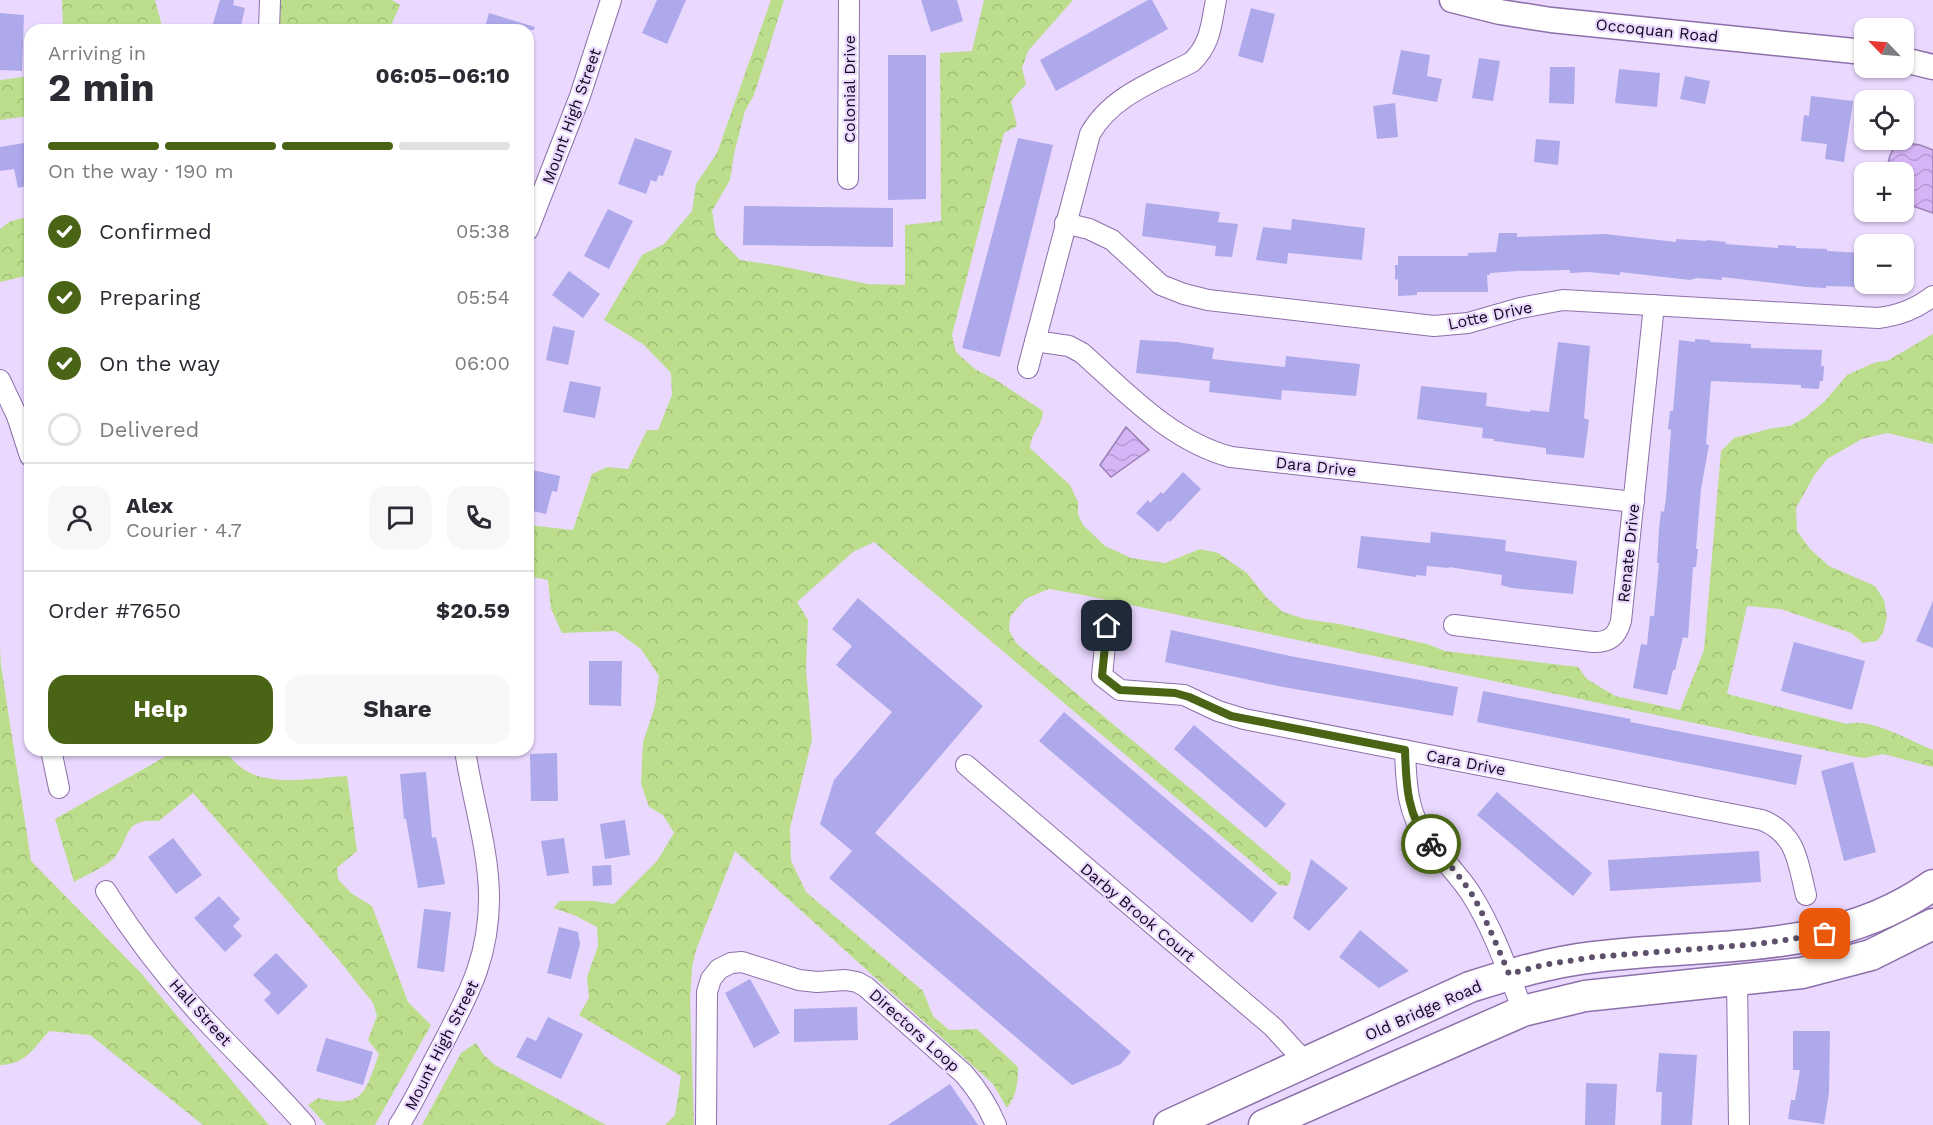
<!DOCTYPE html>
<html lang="en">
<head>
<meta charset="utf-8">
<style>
	body { margin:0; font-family:"Work Sans",sans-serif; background:#f7f7f7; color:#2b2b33; height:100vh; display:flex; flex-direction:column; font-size:22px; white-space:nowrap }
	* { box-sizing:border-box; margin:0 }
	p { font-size:20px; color:#7c7c81 }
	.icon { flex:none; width:33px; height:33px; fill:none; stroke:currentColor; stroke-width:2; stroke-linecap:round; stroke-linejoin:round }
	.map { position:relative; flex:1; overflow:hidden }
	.drawer { position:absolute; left:24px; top:24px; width:510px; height:732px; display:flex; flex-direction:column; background:#fff; border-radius:18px; box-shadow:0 2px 4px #0004 }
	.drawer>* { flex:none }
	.needle { width:39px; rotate:295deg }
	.controls { position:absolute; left:1854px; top:18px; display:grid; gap:12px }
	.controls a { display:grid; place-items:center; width:60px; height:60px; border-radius:12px; background:#fff; box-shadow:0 2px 4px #0004; font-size:30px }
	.pin { position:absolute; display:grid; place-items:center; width:51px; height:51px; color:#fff; margin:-26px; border-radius:12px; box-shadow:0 3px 9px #0006 }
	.courier { position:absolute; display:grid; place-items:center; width:60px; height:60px; margin:-30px; border:4px solid #496415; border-radius:50%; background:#fff; color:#222; box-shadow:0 2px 8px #0007 }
	.head em { font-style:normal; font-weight:700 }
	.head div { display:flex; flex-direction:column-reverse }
	.head { display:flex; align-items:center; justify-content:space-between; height:102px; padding:0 24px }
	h1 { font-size:39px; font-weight:700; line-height:45px }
	.bar { display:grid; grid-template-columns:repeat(4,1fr); gap:9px 6px; align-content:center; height:72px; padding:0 24px }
	.bar i { height:8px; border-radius:4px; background:#e1e1e2 }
	.bar .active { background:#496415 }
	.bar p { grid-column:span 4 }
	.line { display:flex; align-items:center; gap:15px; padding:0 24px; border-top:2px solid #e1e1e2 }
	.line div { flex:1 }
	.round { display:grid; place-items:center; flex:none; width:63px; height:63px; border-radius:18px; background:#f7f7f7 }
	ol { padding:0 24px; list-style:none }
	li { display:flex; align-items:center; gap:18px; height:66px }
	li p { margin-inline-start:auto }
	li .icon { padding:6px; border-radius:50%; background:#496415; color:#fff; stroke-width:4 }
	li:last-child { color:#7c7c81 }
	li i { width:33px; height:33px; border:3px solid #e1e1e2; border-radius:50% }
	.button { display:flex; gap:12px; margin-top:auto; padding:12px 24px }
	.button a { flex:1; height:69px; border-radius:18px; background:#496415; color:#fff; font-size:24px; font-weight:700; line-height:69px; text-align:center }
	.button a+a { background:#f7f7f7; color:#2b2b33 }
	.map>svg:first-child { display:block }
	.forest { fill:url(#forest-crowns) }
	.water { fill:url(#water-waves); stroke:#9b80b5; stroke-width:1.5 }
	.building { fill:#ada9ea }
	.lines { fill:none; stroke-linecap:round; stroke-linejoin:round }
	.minor-casing { stroke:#8d6faa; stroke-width:22 }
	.tertiary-casing { stroke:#8d6faa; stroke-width:27 }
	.primary-casing { stroke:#8d6faa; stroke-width:33 }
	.minor { stroke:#fff; stroke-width:20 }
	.tertiary { stroke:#fff; stroke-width:24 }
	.primary { stroke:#fff; stroke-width:30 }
	.done { stroke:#5e506b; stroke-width:6; stroke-dasharray:0 10.8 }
	.route { stroke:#496415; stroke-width:8 }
	.labels { text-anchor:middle; stroke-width:4.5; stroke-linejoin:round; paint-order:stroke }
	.street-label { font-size:16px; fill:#12061c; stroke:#ead8ff }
</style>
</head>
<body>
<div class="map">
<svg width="1933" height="1125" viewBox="0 0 1933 1125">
	<defs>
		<pattern id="forest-crowns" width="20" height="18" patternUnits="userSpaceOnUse" patternTransform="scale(1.5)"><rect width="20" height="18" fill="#bcde8c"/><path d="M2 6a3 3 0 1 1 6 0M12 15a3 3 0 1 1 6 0" fill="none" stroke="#a1bd78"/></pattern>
		<pattern id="water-waves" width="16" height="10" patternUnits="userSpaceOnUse" patternTransform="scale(1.5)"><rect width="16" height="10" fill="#d6b5f7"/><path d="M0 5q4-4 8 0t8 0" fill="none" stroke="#b79ad3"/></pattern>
	</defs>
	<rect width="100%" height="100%" fill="#ead8ff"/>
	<g class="forest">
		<path d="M62 0H155L163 30H63Z"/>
		<path d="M280 0H392L400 5 389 30H279Z"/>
		<path d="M771 0H784L754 95 745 111 734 154 730 180 712 211 716 235 740 260 780 266 868 284 905 285V225L941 221 940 53 972 51 984 0H1073L1028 51 1022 68 1026 84 1011 101 1017 126 1004 133 952 335 956 352 975 369 996 380 1043 411C1042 427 1032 430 1030 448L1070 485 1078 502V514L1083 525 1105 546 1131 558 1165 563 1200 549 1218 553 1247 573 1266 597 1283 612 1305 619 1340 624 1427 644 1445 651 1578 667 1587 679 1615 696 1680 710 1704 650 1721 451 1734 438 1773 428 1790 426 1806 417 1825 401 1847 375 1876 362 1887 361 1933 334V444L1887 433 1862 439 1827 459 1815 474 1796 508 1797 531 1810 549 1829 566 1875 586 1884 600 1887 617 1883 633 1877 641 1863 643 1851 633 1781 609 1747 606 1727 694 1847 724C1870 717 1911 741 1933 750V767L1883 754 1864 758 1857 757 1078 594 1049 589 1025 599 1010 617 1009 630 1016 643 1291 873 1290 882 1287 886 1279 885 874 542 853 552 797 602 808 620 806 669 812 740 790 828 791 861 806 892 923 991 933 1016 949 1030 977 1029 1018 1067C1018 1083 1017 1094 1007 1108L993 1084 735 851 696 950 692 968 690 1000 694 1125H665L675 1115 681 1076 579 1015 589 998 587 977 598 946 597 927 574 915 553 908 560 901H593L614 904 657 861 674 833 663 815 649 807 641 784 643 742 655 706 659 676 641 649 616 631 562 633 551 609 548 580 528 576V525L573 530 592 474 607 467 628 469 647 430H658L672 395 671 373 643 344 604 320 642 255 664 244 692 211 696 184 717 153Z"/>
		<path d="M30 76V116L0 120V80Z"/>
		<path d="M22 218 30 220V275L0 282V229L9 222Z"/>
		<path d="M0 647 1 665 31 861 141 973 269 1125H203L90 1035 49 1031C34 1048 25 1065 0 1065Z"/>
		<path d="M177 750H226C250 793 306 778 347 776L357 851 337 868 338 879 351 893 372 906 408 1002 431 1025 375 1125H326L308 1105 318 1098C364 1109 365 1092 379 1054L368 1040 377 1016 373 1003 338 959 193 793 159 821C123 818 131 836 115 857 109 865 84 876 74 882L55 819Z"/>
		<path d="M476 1043 483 1054 495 1065 606 1125H422L461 1053Z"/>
	</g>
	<g class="water">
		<path d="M1902 142 1920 145 1933 150V213L1904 203V172H1887C1888 160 1890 148 1902 142Z"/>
		<path d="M1126 427 1149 450 1111 477 1100 465Z"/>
	</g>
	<g class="building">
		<path d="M220 0H234L233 5 245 8 240 30H211Z"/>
		<path d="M657 0H686L667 44 642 33Z"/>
		<path d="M921 0H957L963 21 931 32Z"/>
		<path d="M1148 0H1152L1168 29 1056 91 1040 60Z"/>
		<path d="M1251 8 1275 14 1263 63 1238 56Z"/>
		<path d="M0 13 24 15 22 71 0 70Z"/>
		<path d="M489 13 535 27 534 30H484Z"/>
		<path d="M1401 50 1430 55 1427 76 1442 79 1437 102 1392 94Z"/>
		<path d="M888 55H926V199L888 200Z"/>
		<path d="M1479 58 1500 61 1493 101 1472 98Z"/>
		<path d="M1550 67H1575L1574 104 1549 103Z"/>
		<path d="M1619 69 1660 73 1657 107 1615 103Z"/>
		<path d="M1685 76 1710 81 1705 104 1680 99Z"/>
		<path d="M1811 96 1853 101 1844 162 1825 159 1827 144 1801 141 1804 115 1809 116Z"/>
		<path d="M1395 103 1398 137 1377 139 1373 106Z"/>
		<path d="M635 138 672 151 663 176 659 175 656 182 651 180 646 194 618 184Z"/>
		<path d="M1018 138 1053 145 1000 357 962 348Z"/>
		<path d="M1536 139 1560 141 1558 165 1534 162Z"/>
		<path d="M30 142V185L18 188 14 169 0 171V147Z"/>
		<path d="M1146 203 1220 212 1218 222 1238 224 1232 257 1215 256 1216 246 1142 236Z"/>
		<path d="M744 206 893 208V247L743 245Z"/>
		<path d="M608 209 633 221 609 269 584 256Z"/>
		<path d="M1292 219 1365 228 1362 260 1288 253 1287 264 1256 260 1263 227 1291 230Z"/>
		<path d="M1499 233H1517V237L1605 234 1676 242V239L1707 241V240L1726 242 1725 244 1778 248V245L1796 246V248L1827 249V251L1864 253V287L1826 286V288L1807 287 1722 277V280L1697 278 1690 280 1620 272V275L1588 272 1570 273V270L1518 271 1490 273V275H1487L1488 292H1417V295L1398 296V279L1395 280V265H1398V256H1468V253L1496 252Z"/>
		<path d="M569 271 600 294 583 318 552 295Z"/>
		<path d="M553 326 575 331 568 365 546 360Z"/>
		<path d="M1695 339 1710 340V342L1751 344V348L1822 350 1821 366H1824L1823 381H1820L1819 389 1801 388V385L1711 381 1706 444 1709 445 1701 489 1696 549H1698L1696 567H1693L1688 638 1683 637 1675 670H1673L1667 695 1633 688 1641 644 1647 645 1650 616H1654L1659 563H1657L1659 529 1661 511 1664 512 1666 498 1671 430 1668 429 1670 411H1673L1679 340 1695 342Z"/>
		<path d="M1140 340 1177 342 1214 348 1212 359 1257 364 1285 367 1286 356 1360 364 1356 396 1282 390 1281 400 1209 392 1210 381 1136 373Z"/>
		<path d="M1558 342 1590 346 1584 418 1589 420 1584 458 1546 454V448L1494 441V439L1482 438 1483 428 1417 419 1421 386 1487 393 1486 406 1530 412V410L1549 412Z"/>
		<path d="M570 381 601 387 595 418 563 412Z"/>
		<path d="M528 469 560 476 557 492 552 491 546 514 528 510Z"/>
		<path d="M1183 472 1201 489 1170 522 1168 521 1158 532 1136 513 1148 500 1150 503 1161 492 1163 494Z"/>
		<path d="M1431 532 1506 540 1505 551 1577 561 1573 594 1512 588 1501 585 1502 575 1449 567V568L1427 566 1426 576 1416 575V577L1357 568 1361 536 1430 543Z"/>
		<path d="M858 598 983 706 875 833 1131 1052 1121 1064 1072 1085 829 878 852 851 820 824 834 780 892 712 836 665 852 646 832 629Z"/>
		<path d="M1933 601V648L1916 641Z"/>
		<path d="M1171 630 1290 656 1458 687 1453 716 1283 687 1165 662Z"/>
		<path d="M1794 642 1865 661 1852 710 1781 691Z"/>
		<path d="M589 661H622L621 706 589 705Z"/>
		<path d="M1483 691 1631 719 1630 722 1802 755 1796 785 1477 722Z"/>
		<path d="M1064 712 1277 893 1252 923 1039 741Z"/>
		<path d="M1194 725 1286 804 1266 828 1174 749Z"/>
		<path d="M557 753 558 801H531L530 754Z"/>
		<path d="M1853 762 1876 852 1844 861 1821 771Z"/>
		<path d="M426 772 432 838 436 837 445 884 418 888 406 819H404L400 774Z"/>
		<path d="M1497 792 1592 873 1573 896 1477 815Z"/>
		<path d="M625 820 630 855 605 859 600 824Z"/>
		<path d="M173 838 202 875 176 894 148 857Z"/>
		<path d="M564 838 569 873 547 876 541 841Z"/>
		<path d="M1759 851 1761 882 1610 891 1608 860Z"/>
		<path d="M1311 859 1348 888 1309 931 1293 918Z"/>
		<path d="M611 865 612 885 593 886 592 866Z"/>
		<path d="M219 896 240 919 233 926 242 936 225 952 194 918Z"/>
		<path d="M424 909 451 912 444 972 417 968Z"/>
		<path d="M559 927 578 932 580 944 571 979 547 973Z"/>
		<path d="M1360 930 1409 971 1379 988 1339 957Z"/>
		<path d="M276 953 308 986 278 1015 264 1000 271 993 253 975Z"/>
		<path d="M750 979 780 1033 754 1048 725 993Z"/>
		<path d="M857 1007 858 1040 794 1042V1009Z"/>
		<path d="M548 1017 583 1034 561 1079 516 1057 527 1037 536 1041Z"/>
		<path d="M1793 1031H1830L1829 1093 1824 1124 1788 1119 1791 1100H1795L1800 1070H1793Z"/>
		<path d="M326 1038 373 1052 363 1085 316 1071Z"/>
		<path d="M1659 1053 1697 1055 1692 1125H1661L1662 1092H1656Z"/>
		<path d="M1586 1083 1617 1084 1615 1125H1585Z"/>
		<path d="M950 1084 978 1125H888Z"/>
	</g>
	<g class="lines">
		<g class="minor-casing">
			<g id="minor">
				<path d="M269 30 270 0"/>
				<path d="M848 179 849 0"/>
				<path d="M1065 223 1089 229 1112 240 1161 285 1184 294 1208 300 1434 326 1468 323 1520 308 1563 300 1878 318C1900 315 1916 309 1933 296"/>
				<path d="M528 230 580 96 611 0"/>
				<path d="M1035 341 1069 346 1082 353C1128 394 1171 441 1231 457L1634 502"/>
				<path d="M1028 368 1090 134C1111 96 1155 81 1192 62 1211 43 1211 25 1216 0"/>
				<path d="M0 380 17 416 30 456"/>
				<path d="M1107 625 1102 676 1120 690 1184 695 1218 711 1244 719 1762 820C1797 834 1798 863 1806 895"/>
				<path d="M1454 625 1593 642C1609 643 1617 636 1621 621L1654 305"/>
				<path d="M51 750 59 788"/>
				<path d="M1405 750C1406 783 1407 814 1428 841 1442 859 1459 875 1471 894 1494 930 1508 972 1523 1011"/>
				<path d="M966 765 1273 1027 1306 1063"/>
				<path d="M106 891C136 939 171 984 210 1025 242 1059 275 1090 305 1125"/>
				<path d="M1737 980 1739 1125"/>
				<path d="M399 1125C414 1102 425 1077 438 1053 467 997 490 959 489 894 488 846 472 798 465 750"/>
				<path d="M706 1125 707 992 711 979 719 969 731 963 742 962 799 980 817 982 845 980 857 982 866 987 964 1074C978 1090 988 1106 996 1125"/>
			</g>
		</g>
		<g class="tertiary-casing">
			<g id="tertiary">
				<path d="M1452 0 1500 12 1551 20 1864 52"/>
				<path d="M1904 60 1933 67"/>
			</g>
		</g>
		<g class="primary-casing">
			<g id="primary">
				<path d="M1169 1125 1470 987C1511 974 1551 962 1594 957 1710 942 1833 957 1933 885"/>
				<path d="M1264 1125 1523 1011 1585 996 1802 973 1871 955 1933 924"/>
			</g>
		</g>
		<use href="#minor" class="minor"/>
		<use href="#tertiary" class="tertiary"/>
		<use href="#primary" class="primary"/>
	</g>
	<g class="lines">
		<path class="done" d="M1431 844C1446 861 1461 877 1473 896 1487 921 1498 948 1509 974L1543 965 1594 957 1758 944 1825 934"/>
		<path class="route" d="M1107 626 1102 676 1120 690 1175 693 1189 697 1231 716 1405 750C1406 784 1407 818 1431 844"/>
	</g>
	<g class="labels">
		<g class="street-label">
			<text transform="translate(1657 30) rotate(6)" y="6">Occoquan Road</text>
			<text transform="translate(849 89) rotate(-90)" y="6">Colonial Drive</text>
			<text transform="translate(571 116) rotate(-70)" y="6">Mount High Street</text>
			<text transform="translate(1490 315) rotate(-12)" y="6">Lotte Drive</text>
			<text transform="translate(1316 466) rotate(6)" y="6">Dara Drive</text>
			<text transform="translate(1628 553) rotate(-84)" y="6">Renate Drive</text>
			<text transform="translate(1466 762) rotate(11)" y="6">Cara Drive</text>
			<text transform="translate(1138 912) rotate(40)" y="6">Darby Brook Court</text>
			<text transform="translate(1423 1010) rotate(-24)" y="6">Old Bridge Road</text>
			<text transform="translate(201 1012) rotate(48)" y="6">Hall Street</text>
			<text transform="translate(915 1030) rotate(42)" y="6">Directors Loop</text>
			<text transform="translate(441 1045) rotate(-63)" y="6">Mount High Street</text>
		</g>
	</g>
</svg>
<div class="controls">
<a><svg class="needle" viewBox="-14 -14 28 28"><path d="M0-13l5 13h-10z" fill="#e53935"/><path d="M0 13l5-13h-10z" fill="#7c7c81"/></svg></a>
<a><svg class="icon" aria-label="locate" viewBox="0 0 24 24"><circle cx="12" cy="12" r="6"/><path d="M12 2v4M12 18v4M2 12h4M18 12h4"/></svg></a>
<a>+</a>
<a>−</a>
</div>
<div class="pin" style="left:1825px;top:934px;background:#ea580c"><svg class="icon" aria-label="bag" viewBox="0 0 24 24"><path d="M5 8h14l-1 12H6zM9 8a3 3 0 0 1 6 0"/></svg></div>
<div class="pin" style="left:1107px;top:626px;background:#1f2937"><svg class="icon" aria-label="home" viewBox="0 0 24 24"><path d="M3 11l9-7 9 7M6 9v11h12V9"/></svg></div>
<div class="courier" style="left:1431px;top:844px"><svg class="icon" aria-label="bike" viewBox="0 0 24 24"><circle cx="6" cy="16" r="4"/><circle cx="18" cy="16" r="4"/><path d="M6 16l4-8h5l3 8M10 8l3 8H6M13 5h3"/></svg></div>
<section class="drawer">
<div class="head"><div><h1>2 min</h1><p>Arriving in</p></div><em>06:05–06:10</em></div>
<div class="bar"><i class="active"></i><i class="active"></i><i class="active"></i><i></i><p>On the way · 190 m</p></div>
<ol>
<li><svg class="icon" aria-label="check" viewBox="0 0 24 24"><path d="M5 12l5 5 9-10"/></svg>Confirmed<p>05:38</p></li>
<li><svg class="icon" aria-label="check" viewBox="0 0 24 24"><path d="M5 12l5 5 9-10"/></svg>Preparing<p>05:54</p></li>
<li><svg class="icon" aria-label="check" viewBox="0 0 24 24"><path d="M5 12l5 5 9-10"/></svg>On the way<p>06:00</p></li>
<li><i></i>Delivered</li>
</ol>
<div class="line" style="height:108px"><a class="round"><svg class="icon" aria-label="person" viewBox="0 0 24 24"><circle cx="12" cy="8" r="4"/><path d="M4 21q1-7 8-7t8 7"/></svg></a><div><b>Alex</b><p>Courier · 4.7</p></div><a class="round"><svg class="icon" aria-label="chat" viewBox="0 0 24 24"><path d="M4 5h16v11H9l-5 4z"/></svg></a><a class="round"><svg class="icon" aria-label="phone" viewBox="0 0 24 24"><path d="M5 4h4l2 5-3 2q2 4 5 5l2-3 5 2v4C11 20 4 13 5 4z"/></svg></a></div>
<div class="line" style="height:78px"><div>Order #7650</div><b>$20.59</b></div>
<div class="button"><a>Help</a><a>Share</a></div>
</section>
</div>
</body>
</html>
